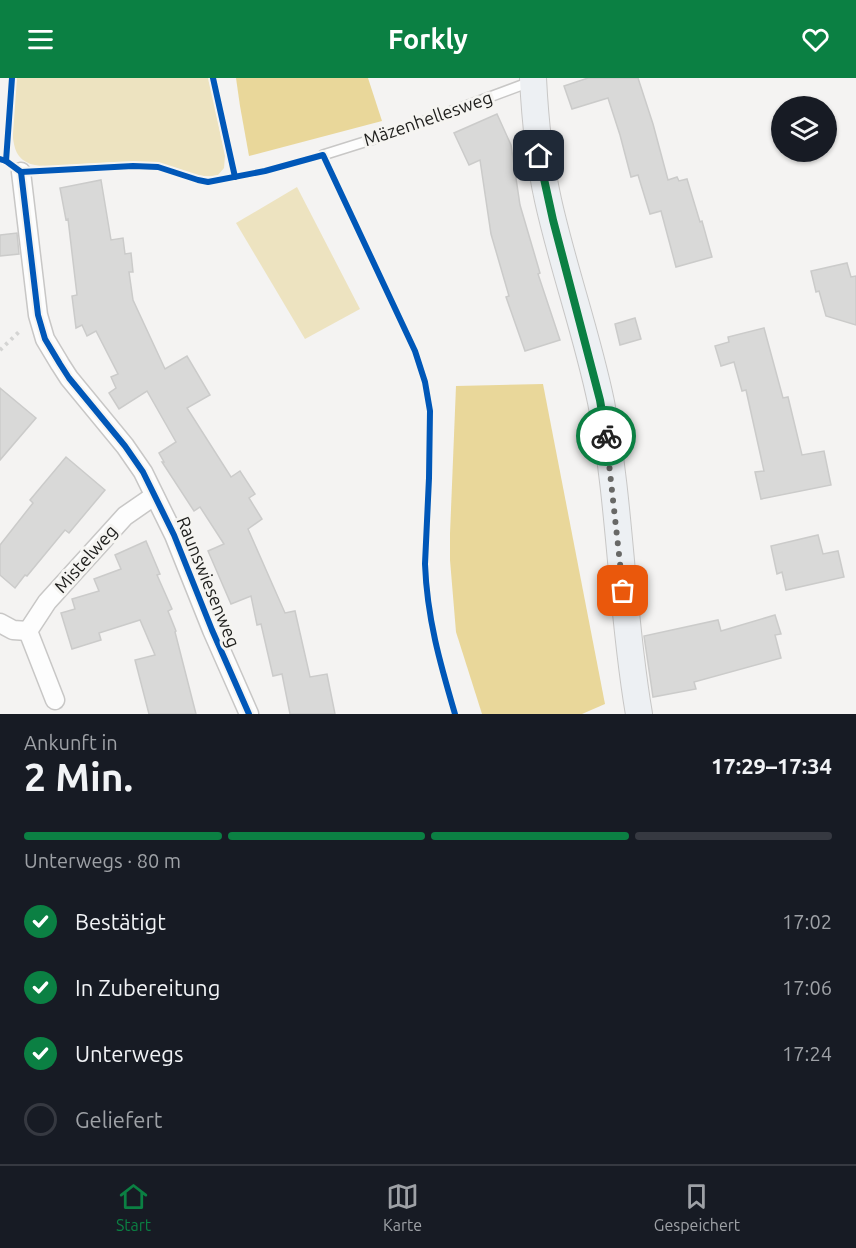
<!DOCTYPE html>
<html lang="de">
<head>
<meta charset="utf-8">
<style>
	body { margin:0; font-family:Ubuntu,sans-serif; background:#242831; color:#f1f3f6; height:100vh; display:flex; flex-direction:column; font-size:22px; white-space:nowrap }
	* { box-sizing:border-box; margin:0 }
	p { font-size:20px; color:#9ea1a6 }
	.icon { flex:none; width:33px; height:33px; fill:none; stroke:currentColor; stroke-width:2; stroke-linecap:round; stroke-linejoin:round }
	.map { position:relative; height:636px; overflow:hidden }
	.sheet { display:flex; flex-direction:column; background:#171b24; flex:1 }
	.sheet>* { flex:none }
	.tools { position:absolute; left:771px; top:18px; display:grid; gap:12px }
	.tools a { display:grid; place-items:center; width:66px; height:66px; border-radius:50%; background:#171b24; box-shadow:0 2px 4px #0004; font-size:30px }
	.pin { position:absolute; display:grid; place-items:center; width:51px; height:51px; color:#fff; margin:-26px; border-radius:12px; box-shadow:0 3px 9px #0006 }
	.courier { position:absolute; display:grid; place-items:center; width:60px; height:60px; margin:-30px; border:4px solid #0b8043; border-radius:50%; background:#fff; color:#222; box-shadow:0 2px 8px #0007 }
	.head em { font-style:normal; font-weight:700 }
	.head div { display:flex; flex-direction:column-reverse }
	.head { display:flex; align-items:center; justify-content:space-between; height:102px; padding:0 24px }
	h1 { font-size:39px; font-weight:700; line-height:45px }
	.bar { display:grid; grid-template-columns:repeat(4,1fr); gap:9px 6px; align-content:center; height:72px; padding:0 24px }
	.bar i { height:8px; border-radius:4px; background:#363941 }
	.bar .selected { background:#0b8043 }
	.bar p { grid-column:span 4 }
	ol { padding:0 24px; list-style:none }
	li { display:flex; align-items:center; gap:18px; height:66px }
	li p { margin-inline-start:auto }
	li .icon { padding:6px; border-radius:50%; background:#0b8043; color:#fff; stroke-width:4 }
	li:last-child { color:#9ea1a6 }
	li i { width:33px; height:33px; border:3px solid #363941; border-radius:50% }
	header { display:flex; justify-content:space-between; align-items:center; height:78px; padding:0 24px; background:#0b8043; color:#fff; font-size:27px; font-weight:700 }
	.tab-bar { display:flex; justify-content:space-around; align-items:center; height:84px; border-top:2px solid #363941; background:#171b24; font-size:16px; color:#9ea1a6 }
	.tab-bar a { display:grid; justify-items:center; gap:3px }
	.tab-bar .selected { color:#0b8043 }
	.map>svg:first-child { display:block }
	.green { fill:#ede3c0 }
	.water { fill:#e9d79a }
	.building { fill:#d9d9d8; stroke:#cbcbca; stroke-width:1.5 }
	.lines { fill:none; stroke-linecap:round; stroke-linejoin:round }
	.lane-casing { stroke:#c8c7c6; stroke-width:12 }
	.street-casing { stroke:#c8c7c6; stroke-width:21 }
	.secondary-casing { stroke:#c8c7c6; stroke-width:28 }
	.path { stroke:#d4d4d3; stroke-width:4; stroke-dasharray:3 4.5; stroke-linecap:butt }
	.lane { stroke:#fdfdfd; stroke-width:9 }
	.street { stroke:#fdfdfd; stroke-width:18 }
	.secondary { stroke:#edf0f3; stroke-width:26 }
	.cycleway-casing { stroke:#f5f4f1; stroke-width:10 }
	.cycleway { stroke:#0057b8; stroke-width:6 }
	.done { stroke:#686866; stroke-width:6; stroke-dasharray:0 10.8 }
	.route { stroke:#0b8043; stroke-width:8 }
	.labels { text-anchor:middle; stroke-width:6; stroke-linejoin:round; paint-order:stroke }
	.street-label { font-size:18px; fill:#1d1d1b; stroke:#f5f4f1 }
</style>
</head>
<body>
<header><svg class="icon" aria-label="menu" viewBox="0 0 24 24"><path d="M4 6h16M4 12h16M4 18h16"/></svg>Forkly<svg class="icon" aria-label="heart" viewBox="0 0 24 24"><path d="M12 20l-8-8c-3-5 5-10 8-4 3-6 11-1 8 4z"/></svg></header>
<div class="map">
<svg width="856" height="636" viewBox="0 0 856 636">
	<rect width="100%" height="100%" fill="#f4f3f2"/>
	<g class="green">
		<path d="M16 0H209L225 78 224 90 218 97C201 102 186 92 169 88 156 84 141 84 128 84 108 84 87 86 67 87 57 88 45 89 35 87 29 86 23 83 19 78 7 62 15 20 16 0Z"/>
		<path d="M297 109 360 231 305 261 236 145Z"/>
	</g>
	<g class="water">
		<path d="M236 0H368L382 43 249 78 240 28Z"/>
		<path d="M543 306 605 626 582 636H482L456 554 450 482V456L456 308Z"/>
	</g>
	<g class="building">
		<path d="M588 0H638L653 46 668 102 677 99 679 103 687 101 700 144 702 143 712 179 676 189 661 133 650 136 638 97 631 99 620 57 608 20 572 31 564 8Z"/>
		<path d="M497 36 511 67 520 127 540 195 538 196 560 262 525 273 506 219 509 218 491 156 480 82 469 87 454 55Z"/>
		<path d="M101 102 111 162 123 160 125 176 131 175 133 194H129L133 222 165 291 187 278 210 317 187 330 231 399 240 393 255 416 249 420 262 441 248 451 285 535 295 533 310 599 327 596 335 636H290L282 596 273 598 261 546 257 547 251 518 231 526 208 473 224 466 200 429 194 433 162 384H164L159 375 176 364 147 313 119 331 109 315 116 310 111 299 118 296 96 253 87 258 82 247 76 250 72 218 77 217 68 141 66 142 60 110Z"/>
		<path d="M17 155 19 176 0 178V157Z"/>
		<path d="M847 185 851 199 856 198V247L826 238 819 213 816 214 811 193Z"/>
		<path d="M635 240 641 261 620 267 615 246Z"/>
		<path d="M764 250 783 320 788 319 802 377 824 373 831 407 761 421 755 394 764 393 746 312 742 313 734 284 721 288 715 268 729 264 728 259Z"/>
		<path d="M0 310 36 340 0 382Z"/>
		<path d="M66 379 105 412 69 455 65 452 27 498 25 497 15 510 0 497V467L33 425 30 422Z"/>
		<path d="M818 457 823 476 838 473 844 499 786 512 782 494 777 496 771 468Z"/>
		<path d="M146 463 160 496 157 497 172 531 168 533 176 553 175 554 196 636H149L135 582 155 577 140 542 99 555 101 562 72 571 61 535 75 531 72 521 99 513 94 501 121 491 115 477Z"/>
		<path d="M775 537 781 556 775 557 781 580 694 604 696 611 653 619 644 558 718 542 721 553Z"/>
	</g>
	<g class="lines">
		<g class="lane-casing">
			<path id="lane" d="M323 77 393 55 530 4"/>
		</g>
		<g class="street-casing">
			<g id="street">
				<path d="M21 94 38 237 45 261 60 286 69 300 125 368 143 394 174 457 212 552 249 636"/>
				<path d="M0 545 13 552 28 553"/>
				<path d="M55 622 28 553 47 524 125 438 154 418"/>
			</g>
		</g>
		<g class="secondary-casing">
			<path id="secondary" d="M533 0C535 41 539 81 548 122 563 190 587 256 601 324 621 427 621 533 639 636"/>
		</g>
		<g class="path">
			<path d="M213 0 235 99"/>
			<path d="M329 91 415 273 425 304 430 333 429 400 425 486C427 540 440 585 455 636"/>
			<path d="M0 272 21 252"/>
		</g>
		<use href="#lane" class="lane"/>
		<use href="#street" class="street"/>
		<use href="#secondary" class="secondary"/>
		<g class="cycleway-casing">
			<g id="cycleway">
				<path d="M213 0 235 99"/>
				<path d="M0 81 6 83 21 94 133 88 158 89 198 102 208 104 265 93 323 77 415 273 425 304 430 333 429 400 425 486C427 540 440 585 455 636"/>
				<path d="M6 83 12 0"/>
				<path d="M21 94 38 237 45 261 60 286 69 300 125 368 143 394 174 457 212 552 249 636"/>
			</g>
		</g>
		<use href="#cycleway" class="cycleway"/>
	</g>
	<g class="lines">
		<path class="done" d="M606 358 623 513"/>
		<path class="route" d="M539 78 553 142 600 322 606 358"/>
	</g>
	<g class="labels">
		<g class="street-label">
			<text transform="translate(428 41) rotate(-19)" y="6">Mäzenhellesweg</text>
			<text transform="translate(86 481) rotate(-48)" y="6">Mistelweg</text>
			<text transform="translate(208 504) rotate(68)" y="6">Raunswiesenweg</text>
		</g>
	</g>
</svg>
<div class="tools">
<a><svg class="icon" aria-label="layers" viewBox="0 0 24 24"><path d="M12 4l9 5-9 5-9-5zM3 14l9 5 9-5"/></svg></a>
</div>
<div class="pin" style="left:623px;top:513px;background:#ea580c"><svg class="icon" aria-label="bag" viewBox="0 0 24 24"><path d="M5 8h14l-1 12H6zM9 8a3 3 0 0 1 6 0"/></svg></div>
<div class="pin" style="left:539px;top:78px;background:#1f2937"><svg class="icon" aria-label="home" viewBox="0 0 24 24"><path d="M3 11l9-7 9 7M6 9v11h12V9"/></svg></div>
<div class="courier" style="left:606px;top:358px"><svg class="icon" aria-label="bike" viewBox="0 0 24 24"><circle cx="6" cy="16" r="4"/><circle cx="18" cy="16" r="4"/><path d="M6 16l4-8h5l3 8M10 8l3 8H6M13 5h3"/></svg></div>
</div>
<section class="sheet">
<div class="head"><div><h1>2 Min.</h1><p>Ankunft in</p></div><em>17:29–17:34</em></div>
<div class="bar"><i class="selected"></i><i class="selected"></i><i class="selected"></i><i></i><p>Unterwegs · 80 m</p></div>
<ol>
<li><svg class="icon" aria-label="check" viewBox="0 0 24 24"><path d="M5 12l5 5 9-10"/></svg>Bestätigt<p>17:02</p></li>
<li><svg class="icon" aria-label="check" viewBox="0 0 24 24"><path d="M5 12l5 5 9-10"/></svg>In Zubereitung<p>17:06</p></li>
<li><svg class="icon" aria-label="check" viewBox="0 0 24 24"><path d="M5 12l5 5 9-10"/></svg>Unterwegs<p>17:24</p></li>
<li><i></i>Geliefert</li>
</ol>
</section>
<nav class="tab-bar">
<a class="selected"><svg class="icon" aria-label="home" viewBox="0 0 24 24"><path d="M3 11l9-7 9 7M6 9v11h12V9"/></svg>Start</a>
<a><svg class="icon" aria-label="map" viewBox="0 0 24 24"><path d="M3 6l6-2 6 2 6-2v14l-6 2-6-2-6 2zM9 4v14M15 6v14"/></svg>Karte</a>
<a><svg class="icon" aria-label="saved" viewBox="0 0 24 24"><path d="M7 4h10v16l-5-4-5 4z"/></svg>Gespeichert</a>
</nav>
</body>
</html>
